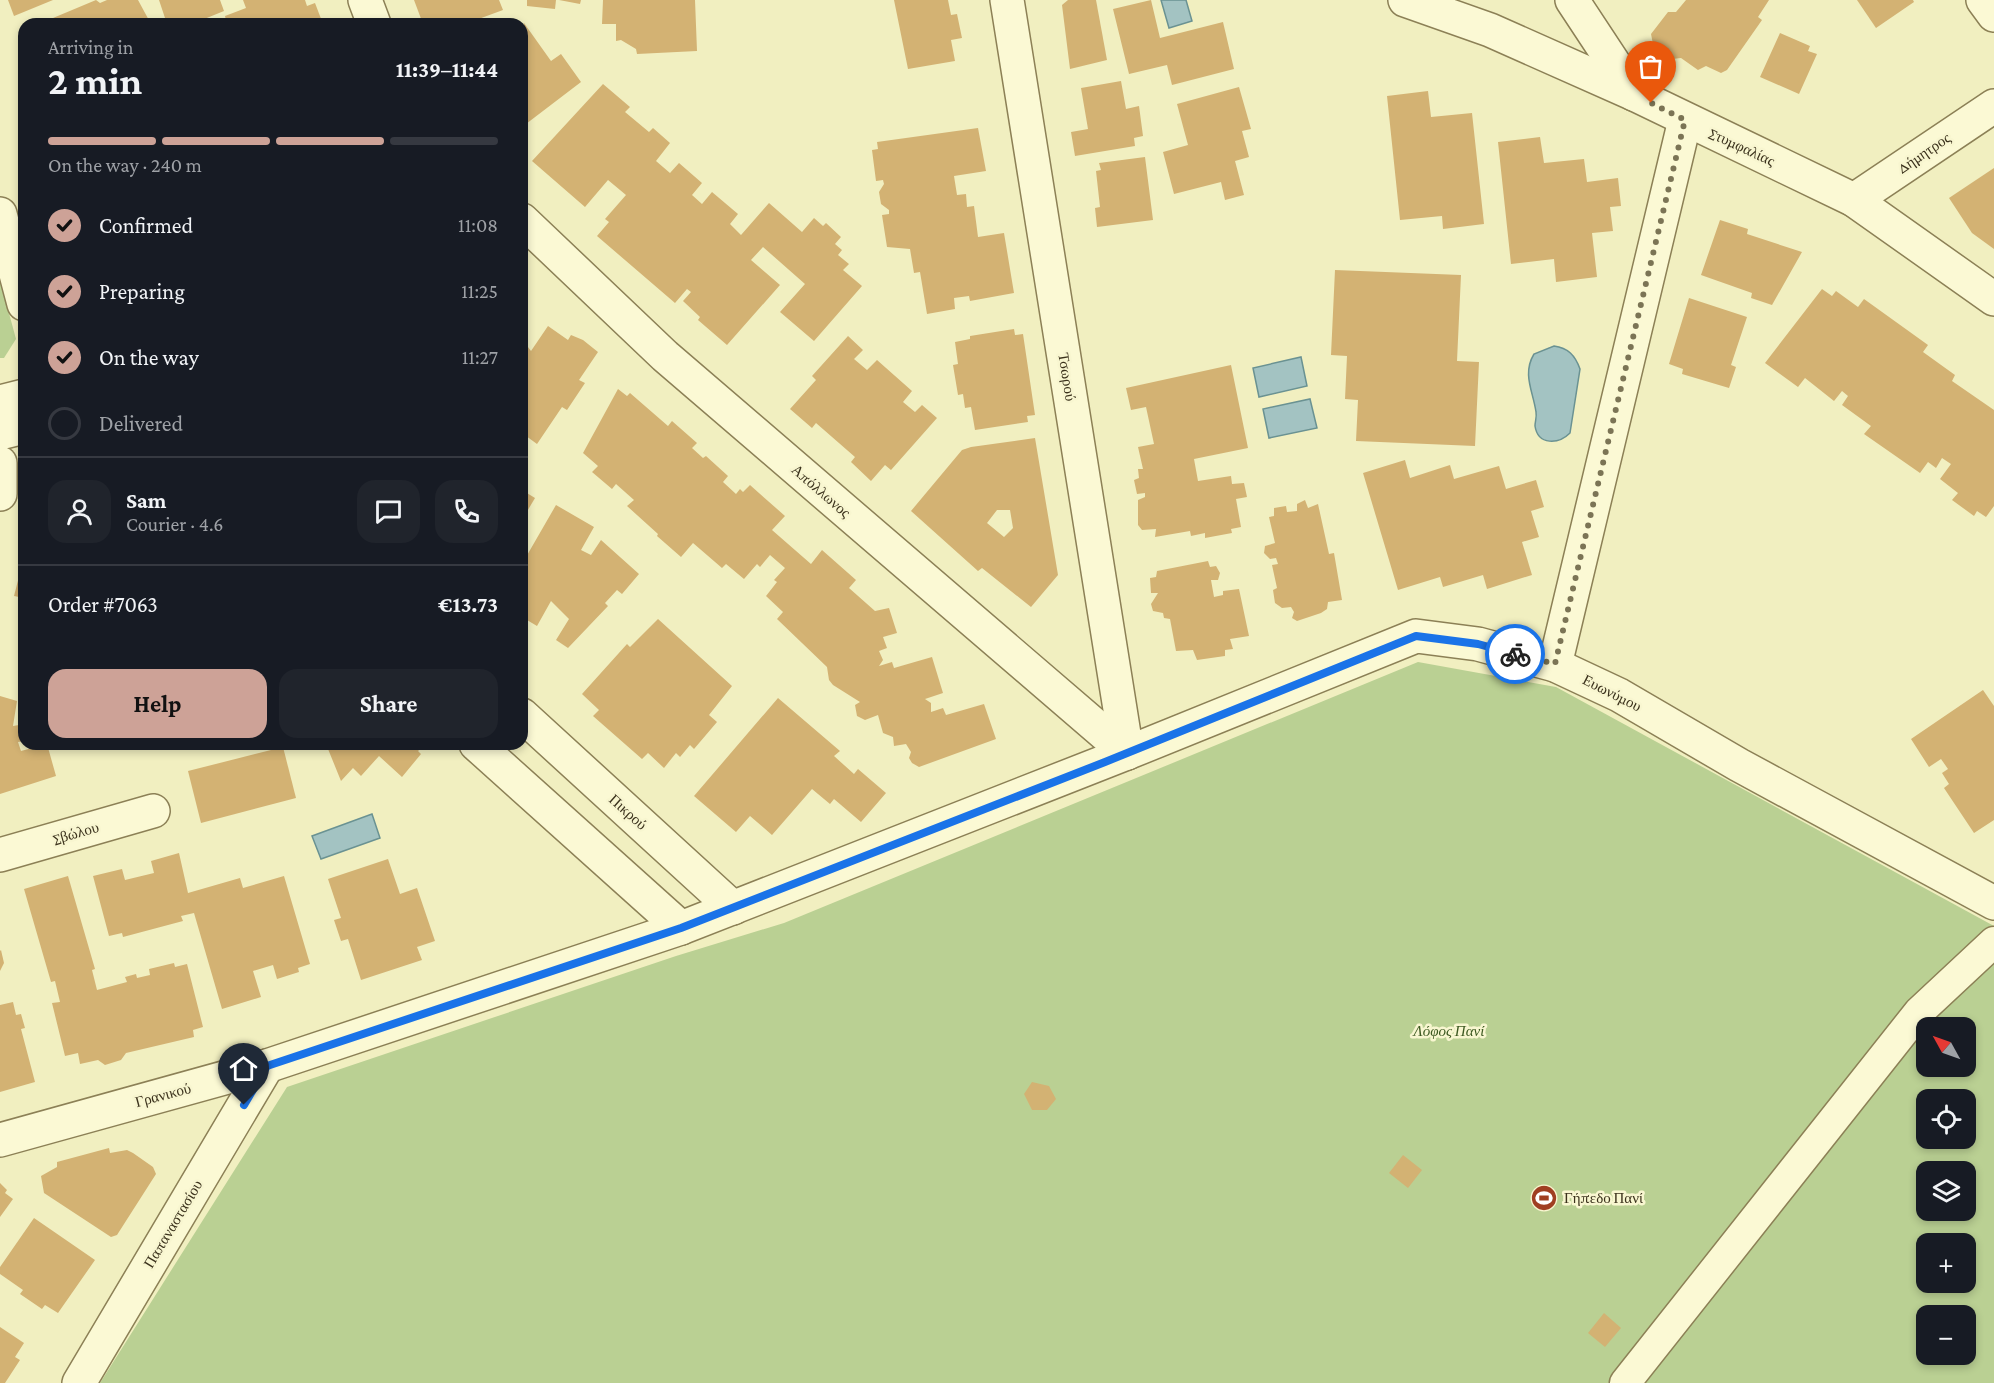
<!DOCTYPE html>
<html lang="en">
<head>
<meta charset="utf-8">
<style>
	body { margin:0; font-family:"Crimson Pro",serif; background:#20242c; color:#f1f3f6; height:100vh; display:flex; flex-direction:column; font-size:22px; white-space:nowrap }
	* { box-sizing:border-box; margin:0 }
	p { font-size:20px; color:#9ea1a6 }
	.icon { flex:none; width:33px; height:33px; fill:none; stroke:currentColor; stroke-width:2; stroke-linecap:round; stroke-linejoin:round }
	.map { position:relative; flex:1; overflow:hidden }
	.sheet { position:absolute; left:18px; top:18px; width:510px; height:732px; display:flex; flex-direction:column; background:#171b24; border-radius:18px; box-shadow:0 3px 9px #0003 }
	.sheet>* { flex:none }
	.needle { width:39px; rotate:310deg }
	.buttons { position:absolute; left:1916px; top:1017px; display:grid; gap:12px }
	.buttons a { display:grid; place-items:center; width:60px; height:60px; border-radius:12px; background:#171b24; box-shadow:0 3px 9px #0003; font-size:30px }
	.pin { position:absolute; display:grid; place-items:center; width:51px; height:51px; color:#fff; margin:-62px -26px; border-radius:50% 50% 50% 0; rotate:-45deg; box-shadow:0 0 6px #0007 }
	.pin .icon { rotate:45deg }
	.courier { position:absolute; display:grid; place-items:center; width:60px; height:60px; margin:-30px; border:4px solid #1a73e8; border-radius:50%; background:#fff; color:#222; box-shadow:0 2px 8px #0007 }
	.summary em { font-style:normal; font-weight:700 }
	.summary div { display:flex; flex-direction:column-reverse }
	.summary { display:flex; align-items:center; justify-content:space-between; height:102px; padding:0 30px }
	h1 { font-size:39px; font-weight:700; line-height:45px }
	.bar { display:grid; grid-template-columns:repeat(4,1fr); gap:9px 6px; align-content:center; height:72px; padding:0 30px }
	.bar i { height:8px; border-radius:4px; background:#363941 }
	.bar .current { background:#cda297 }
	.bar p { grid-column:span 4 }
	.line { display:flex; align-items:center; gap:15px; padding:0 30px; border-top:2px solid #363941 }
	.line div { flex:1 }
	.round { display:grid; place-items:center; flex:none; width:63px; height:63px; border-radius:18px; background:#20242c }
	ol { padding:0 30px; list-style:none }
	li { display:flex; align-items:center; gap:18px; height:66px }
	li p { margin-inline-start:auto }
	li .icon { padding:6px; border-radius:50%; background:#cda297; color:#111; stroke-width:4 }
	li:last-child { color:#9ea1a6 }
	li i { width:33px; height:33px; border:3px solid #363941; border-radius:50% }
	.primary-button { display:flex; gap:12px; margin-top:auto; padding:12px 30px }
	.primary-button a { flex:1; height:69px; border-radius:18px; background:#cda297; color:#111; font-size:24px; font-weight:700; line-height:69px; text-align:center }
	.primary-button a+a { background:#20242c; color:#f1f3f6 }
	.map>svg:first-child { display:block }
	.green { fill:#bad093; fill-rule:evenodd }
	.water { fill:#a3c3c2; stroke:#6a9292; stroke-width:1.5 }
	.building { fill:#d3b273; fill-rule:evenodd }
	.lines { fill:none; stroke-linecap:round; stroke-linejoin:round }
	.pedestrian-casing { stroke:#8c8056; stroke-width:33 }
	.minor-casing { stroke:#8c8056; stroke-width:36 }
	.tertiary-casing { stroke:#8c8056; stroke-width:36 }
	.pedestrian { stroke:#fbf9d4; stroke-width:30 }
	.minor { stroke:#fbf9d4; stroke-width:33 }
	.tertiary { stroke:#fbf9d4; stroke-width:33 }
	.done { stroke:#7b7455; stroke-width:6; stroke-dasharray:0 10.8 }
	.route { stroke:#1a73e8; stroke-width:8 }
	.labels { text-anchor:middle; stroke-width:5; stroke-linejoin:round; paint-order:stroke }
	.street-label { font-size:15px; fill:#3b321c; stroke:#f8f6d0 }
	.park-label { font-size:15px; font-style:italic; fill:#3d5921; stroke:#f8f6d0 }
	.poi-label { font-size:15px; fill:#3b321c; stroke:#f8f6d0; text-anchor:start }
</style>
</head>
<body>
<div class="map">
<svg width="1994" height="1383" viewBox="0 0 1994 1383">
	<rect width="100%" height="100%" fill="#f1efc0"/>
	<g class="green">
		<path d="M0 280 16 339 4 358H0Z"/>
		<path d="M1418 662 1556 687 1994 926V1383H100L287 1087 676 956 784 923ZM1926 1028H1965V1066H1926ZM1926 1100H1965V1138H1926ZM1926 1172H1965V1210H1926ZM1926 1244H1965V1282H1926ZM1926 1316H1965V1354H1926Z"/>
	</g>
	<g class="water">
		<path d="M1161 0H1186L1192 21 1169 28Z"/>
		<path d="M1554 346C1568 348 1575 355 1580 369L1570 433C1559 444 1538 446 1535 426 1535 421 1537 417 1536 412 1533 391 1522 374 1534 354Z"/>
		<path d="M1301 357 1307 386 1259 397 1253 368Z"/>
		<path d="M1310 399 1317 428 1269 438 1263 409Z"/>
		<path d="M372 814 380 838 321 859 312 836Z"/>
	</g>
	<g class="building">
		<path d="M8 0H53L14 16Z"/>
		<path d="M96 0 100 3 107 0H138L151 24H48L54 21 53 18Z"/>
		<path d="M159 0H220L224 11 192 24H167Z"/>
		<path d="M243 0H305L307 6 315 3 323 24H227L225 16 246 8Z"/>
		<path d="M414 0H499L503 10 465 24H423Z"/>
		<path d="M527 0H556L555 9 527 6Z"/>
		<path d="M559 0H581L580 4Z"/>
		<path d="M603 0H695L697 51 637 54 636 49 621 40 616 41V24H602Z"/>
		<path d="M894 0H948L951 15 957 14 962 38 951 40 955 61 908 69Z"/>
		<path d="M1068 0H1096L1107 60 1070 69 1062 5Z"/>
		<path d="M1151 0 1160 38 1223 22 1234 69 1172 85 1167 65 1129 74 1113 9Z"/>
		<path d="M1686 0H1769L1758 17 1762 20 1727 70 1721 73 1706 66 1698 70 1681 58 1672 59 1653 44 1651 34 1668 12H1676Z"/>
		<path d="M1857 0H1913L1914 2 1876 28Z"/>
		<path d="M524 23 551 61 561 54 581 82 522 127Z"/>
		<path d="M1780 33 1810 46 1808 51 1817 54 1799 94 1760 77Z"/>
		<path d="M24 34V50L18 36Z"/>
		<path d="M1121 81 1126 109 1139 106 1143 136 1134 138 1135 146 1075 156 1071 132 1088 129 1081 88Z"/>
		<path d="M603 84 630 107 625 112 649 132 653 128 670 143 656 161 670 173 679 163 702 183 692 195 702 204 712 192 738 214 730 224 741 235 769 203 802 232 814 218 823 226 826 223 841 237 835 244 842 250 838 255 849 264 843 270 862 286 814 341 780 312 805 284 763 247 751 260 780 285 727 345 698 320 700 317 683 301 691 292 687 289 675 303 597 236 609 222 605 219 626 195 608 180 585 207 532 161Z"/>
		<path d="M1239 87 1251 129 1242 131 1249 157 1235 161 1244 195 1225 200 1221 182 1174 194 1163 152 1188 145 1177 104Z"/>
		<path d="M1428 91 1431 117 1472 113 1484 224 1443 229 1442 216 1400 220 1387 96Z"/>
		<path d="M978 128 986 171 954 176 957 195 966 194 967 207 974 206 978 237 1004 233 1014 293 970 301 969 296 954 298 955 309 927 314 920 272 914 273 910 249 887 247 882 215 889 214V210L881 204 879 192 884 184 883 180 876 181 872 150 878 149 877 142Z"/>
		<path d="M1540 137 1544 163 1584 159 1587 182 1618 178 1621 206 1610 207 1613 231 1592 233 1597 277 1556 282 1554 259 1511 264 1498 142Z"/>
		<path d="M1145 157 1153 220 1097 227 1095 208 1100 207 1096 171 1101 170 1099 163Z"/>
		<path d="M1994 168V249L1972 233 1949 198Z"/>
		<path d="M1720 220 1748 229 1747 234 1802 252 1772 305 1751 298 1752 293 1701 275Z"/>
		<path d="M1335 270 1461 275 1457 361 1479 362 1475 446 1356 441 1358 400 1345 399 1347 356 1331 355Z"/>
		<path d="M1822 289 1832 296 1836 291 1858 307 1864 299 1928 345 1923 352 1955 375 1952 381 1994 410V506L1986 517 1977 511 1974 516 1952 500 1958 493 1940 479 1951 464 1942 458 1936 468 1928 462 1920 473 1864 434 1871 426 1842 405 1848 396 1842 391 1834 401 1805 378 1798 387 1765 363Z"/>
		<path d="M1689 298 1747 317 1731 365 1736 367 1729 388 1682 374 1683 369 1669 364Z"/>
		<path d="M548 326 568 340 571 335 583 340 598 352 579 380 585 383 567 410 562 407 537 444 522 433V339L531 351Z"/>
		<path d="M1014 329 1015 335 1023 334 1035 415 1027 416 1028 422 975 430 971 407 965 408 963 394 958 395 953 365 958 364 955 342 970 339V336Z"/>
		<path d="M848 336 863 350 854 359 867 370 877 360 912 391 903 402 915 412 922 405 937 418 891 470 885 465 871 481 851 462 855 457 816 423 812 428 790 409 816 380 812 376Z"/>
		<path d="M1231 365 1248 448 1194 459 1198 481 1231 476 1232 484 1244 483 1247 497 1236 499 1241 527 1231 529 1232 533 1205 538V533L1191 536 1190 531 1155 537 1156 529 1142 530 1138 525V500L1145 497V493L1137 494 1134 480 1139 478 1138 469H1143L1138 447 1154 444 1146 407 1131 410 1126 388Z"/>
		<path d="M618 389 627 396 630 393 668 426 672 421 697 443 692 448 703 458 706 456 728 476 723 482 736 494 740 489 743 492 750 485 785 516 772 530 811 564 822 550 856 580 849 588 875 611 889 608 897 633 883 637 887 648 879 651 883 660 879 666 892 662 894 668 932 657 943 693 925 699 931 703V712L943 708 946 715 984 704 996 739 919 767 912 763 909 758 911 752 906 744 894 746 893 737 883 733 878 715 865 720 857 716 855 705 860 702 833 685 829 680 827 667 777 619 783 612 766 596 777 582 774 580 785 568 770 555 760 567 757 564 744 579 726 564 722 568 693 543 681 557 657 536 658 534 627 506 634 500 616 484 612 489 592 472 598 466 583 453Z"/>
		<path d="M1035 438 1058 575 1031 607 982 568 978 571 911 511 962 450 971 447ZM997 510H1010L1013 528 1004 537 987 523Z"/>
		<path d="M1405 460 1410 478 1450 465 1454 479 1499 466 1506 489 1536 480 1544 507 1531 511 1539 537 1522 542 1532 575 1487 589 1483 575 1443 587 1440 577 1398 590 1363 473Z"/>
		<path d="M522 490 535 498 522 520Z"/>
		<path d="M1305 500 1308 508 1318 504 1329 554 1334 553 1342 600 1328 602 1327 609 1321 613 1297 621 1292 618 1294 612 1291 607 1282 608 1275 603 1273 590 1277 588 1272 565 1278 564 1276 558 1270 559 1264 553 1265 546 1275 543 1269 517 1274 516V508L1286 506 1287 512 1297 511V504Z"/>
		<path d="M556 505 594 527 581 550 591 555 601 540 639 574 622 594 617 590 605 603 608 606 568 648 556 640 569 619 551 601 537 626 522 617V564Z"/>
		<path d="M23 561H24V598L14 596Z"/>
		<path d="M1208 561 1210 567 1216 566 1220 573 1218 580H1211L1214 597 1223 595V591L1239 589 1249 636 1230 639 1233 649 1225 650V656L1197 660 1193 650 1176 651 1170 619 1164 618 1163 613 1153 611 1151 604 1158 593H1151L1150 578 1156 577 1157 571Z"/>
		<path d="M658 619 732 686 709 715 717 722 694 749 690 745 680 757 676 753 664 768 648 753 642 759 593 716 599 710 582 694 627 644 630 647Z"/>
		<path d="M1983 690 1994 706V820L1974 833 1944 788 1949 784 1942 773 1948 769 1941 759 1929 767 1911 739Z"/>
		<path d="M0 696 17 701 13 726 19 725 24 741 18 742 21 751 47 744 56 776 0 794Z"/>
		<path d="M778 698 840 751 834 756 854 774 858 769 886 793 861 822 834 799 830 804 812 789 772 835 750 816 736 832 694 796Z"/>
		<path d="M326 744H425L418 751 421 754 402 777 379 756 361 776 353 768 341 781Z"/>
		<path d="M283 747 296 798 201 823 188 771Z"/>
		<path d="M179 853 188 893 240 878 243 888 284 876 310 964 298 968 299 972 277 979 273 965 253 971 261 997 222 1009 194 913 181 916 183 921 123 937 122 933 109 936 93 876 122 869 125 880 154 873 151 861Z"/>
		<path d="M388 859 400 894 417 888 435 941 417 947 422 960 361 980 348 939 341 941 334 920 341 918 328 879Z"/>
		<path d="M68 876 95 969 92 970 97 990 127 982 125 977 136 974 137 978 150 975 149 969 174 963 175 967 187 964 203 1027 193 1030 194 1037 126 1053 121 1060 105 1065 98 1060 80 1064 78 1053 65 1056 52 1003 60 1002 55 981 51 982 24 889Z"/>
		<path d="M1 950 4 963 0 971V951Z"/>
		<path d="M13 1002 16 1015 21 1014 25 1028 21 1029 35 1082 0 1092V1005Z"/>
		<path d="M1032 1082 1049 1086 1056 1099 1047 1110H1032L1024 1094Z"/>
		<path d="M109 1148 110 1153 127 1150 133 1153 153 1167 156 1174 117 1235 111 1237 44 1193 41 1176 57 1167V1162Z"/>
		<path d="M1403 1155 1422 1170 1408 1188 1389 1173Z"/>
		<path d="M0 1183 7 1190 5 1193 13 1199 0 1217Z"/>
		<path d="M34 1218 95 1260 58 1313 45 1305 42 1309 20 1294 23 1290 0 1274V1267Z"/>
		<path d="M1604 1313 1621 1328 1605 1347 1588 1333Z"/>
		<path d="M0 1327 24 1343 15 1357 20 1360 5 1383H0Z"/>
	</g>
	<g class="lines">
		<g class="pedestrian-casing">
			<path id="pedestrian" d="M1625 1383 1919 1012 1994 942"/>
		</g>
		<g class="minor-casing">
			<g id="minor">
				<path d="M365 0 374 24"/>
				<path d="M1007 0 1127 753"/>
				<path d="M1405 0 1490 30 1634 94 1854 200 1994 299"/>
				<path d="M1572 0 1634 94"/>
				<path d="M1983 0 1994 15"/>
				<path d="M1854 200 1994 106"/>
				<path d="M522 220 665 356 1127 753"/>
				<path d="M0 463V494"/>
				<path d="M1555 665 1685 120"/>
				<path d="M522 715 733 908"/>
				<path d="M476 744 681 928"/>
				<path d="M0 855 153 811"/>
				<path d="M0 1140 267 1066 681 928 1127 753 1416 636 1478 644 1555 665 1619 695 1739 765 1994 903"/>
				<path d="M79 1383 267 1066"/>
			</g>
		</g>
		<g class="tertiary-casing">
			<g id="tertiary">
				<path d="M0 214 24 304"/>
				<path d="M0 402 24 396"/>
				<path d="M0 433 24 427"/>
			</g>
		</g>
		<use href="#pedestrian" class="pedestrian"/>
		<use href="#minor" class="minor"/>
		<use href="#tertiary" class="tertiary"/>
	</g>
	<g class="lines">
		<path class="done" d="M1515 654 1555 664 1685 120 1651 103"/>
		<path class="route" d="M244 1105 267 1066 681 928 1105 762 1416 636 1478 644 1515 654"/>
	</g>
	<defs>
		<g id="stadium-disc" transform="scale(1.35)"><circle r="9.5" fill="#a03f22" stroke="#f8f6d0"/><path d="M0-5a6.5 5 0 1 0 0 10a6.5 5 0 1 0 0-10ZM-3.5-1.8h7v3.6h-7Z" fill="#fff"/></g>
	</defs>
	<g fill-rule="evenodd">
		<use href="#stadium-disc" x="1544" y="1198"/>
	</g>
	<g class="labels">
		<g class="street-label">
			<text transform="translate(1742 147) rotate(25)" y="5">Στυμφαλίας</text>
			<text transform="translate(1924 153) rotate(-34)" y="5">Δήμητρος</text>
			<text transform="translate(1067 377) rotate(81)" y="5">Τσωρού</text>
			<text transform="translate(821 491) rotate(41)" y="5">Απόλλωνος</text>
			<text transform="translate(1612 693) rotate(27)" y="5">Ευωνύμου</text>
			<text transform="translate(628 812) rotate(42)" y="5">Πικρού</text>
			<text transform="translate(76 833) rotate(-16)" y="5">Σβώλου</text>
			<text transform="translate(163 1095) rotate(-15)" y="5">Γρανικού</text>
			<text transform="translate(173 1224) rotate(-59)" y="5">Παπαναστασίου</text>
		</g>
		<g class="park-label">
			<text x="1449" y="1036">Λόφος Πανί</text>
		</g>
		<g class="poi-label">
			<text x="1564" y="1203">Γήπεδο Πανί</text>
		</g>
	</g>
</svg>
<div class="buttons">
<a><svg class="needle" viewBox="-14 -14 28 28"><path d="M0-13l5 13h-10z" fill="#e53935"/><path d="M0 13l5-13h-10z" fill="#9ea1a6"/></svg></a>
<a><svg class="icon" aria-label="locate" viewBox="0 0 24 24"><circle cx="12" cy="12" r="6"/><path d="M12 2v4M12 18v4M2 12h4M18 12h4"/></svg></a>
<a><svg class="icon" aria-label="layers" viewBox="0 0 24 24"><path d="M12 4l9 5-9 5-9-5zM3 14l9 5 9-5"/></svg></a>
<a>+</a>
<a>−</a>
</div>
<div class="pin" style="left:1651px;top:103px;background:#ea580c"><svg class="icon" aria-label="bag" viewBox="0 0 24 24"><path d="M5 8h14l-1 12H6zM9 8a3 3 0 0 1 6 0"/></svg></div>
<div class="pin" style="left:244px;top:1105px;background:#1f2937"><svg class="icon" aria-label="home" viewBox="0 0 24 24"><path d="M3 11l9-7 9 7M6 9v11h12V9"/></svg></div>
<div class="courier" style="left:1515px;top:654px"><svg class="icon" aria-label="bike" viewBox="0 0 24 24"><circle cx="6" cy="16" r="4"/><circle cx="18" cy="16" r="4"/><path d="M6 16l4-8h5l3 8M10 8l3 8H6M13 5h3"/></svg></div>
<section class="sheet">
<div class="summary"><div><h1>2 min</h1><p>Arriving in</p></div><em>11:39–11:44</em></div>
<div class="bar"><i class="current"></i><i class="current"></i><i class="current"></i><i></i><p>On the way · 240 m</p></div>
<ol>
<li><svg class="icon" aria-label="check" viewBox="0 0 24 24"><path d="M5 12l5 5 9-10"/></svg>Confirmed<p>11:08</p></li>
<li><svg class="icon" aria-label="check" viewBox="0 0 24 24"><path d="M5 12l5 5 9-10"/></svg>Preparing<p>11:25</p></li>
<li><svg class="icon" aria-label="check" viewBox="0 0 24 24"><path d="M5 12l5 5 9-10"/></svg>On the way<p>11:27</p></li>
<li><i></i>Delivered</li>
</ol>
<div class="line" style="height:108px"><a class="round"><svg class="icon" aria-label="person" viewBox="0 0 24 24"><circle cx="12" cy="8" r="4"/><path d="M4 21q1-7 8-7t8 7"/></svg></a><div><b>Sam</b><p>Courier · 4.6</p></div><a class="round"><svg class="icon" aria-label="chat" viewBox="0 0 24 24"><path d="M4 5h16v11H9l-5 4z"/></svg></a><a class="round"><svg class="icon" aria-label="phone" viewBox="0 0 24 24"><path d="M5 4h4l2 5-3 2q2 4 5 5l2-3 5 2v4C11 20 4 13 5 4z"/></svg></a></div>
<div class="line" style="height:78px"><div>Order #7063</div><b>€13.73</b></div>
<div class="primary-button"><a>Help</a><a>Share</a></div>
</section>
</div>
</body>
</html>
